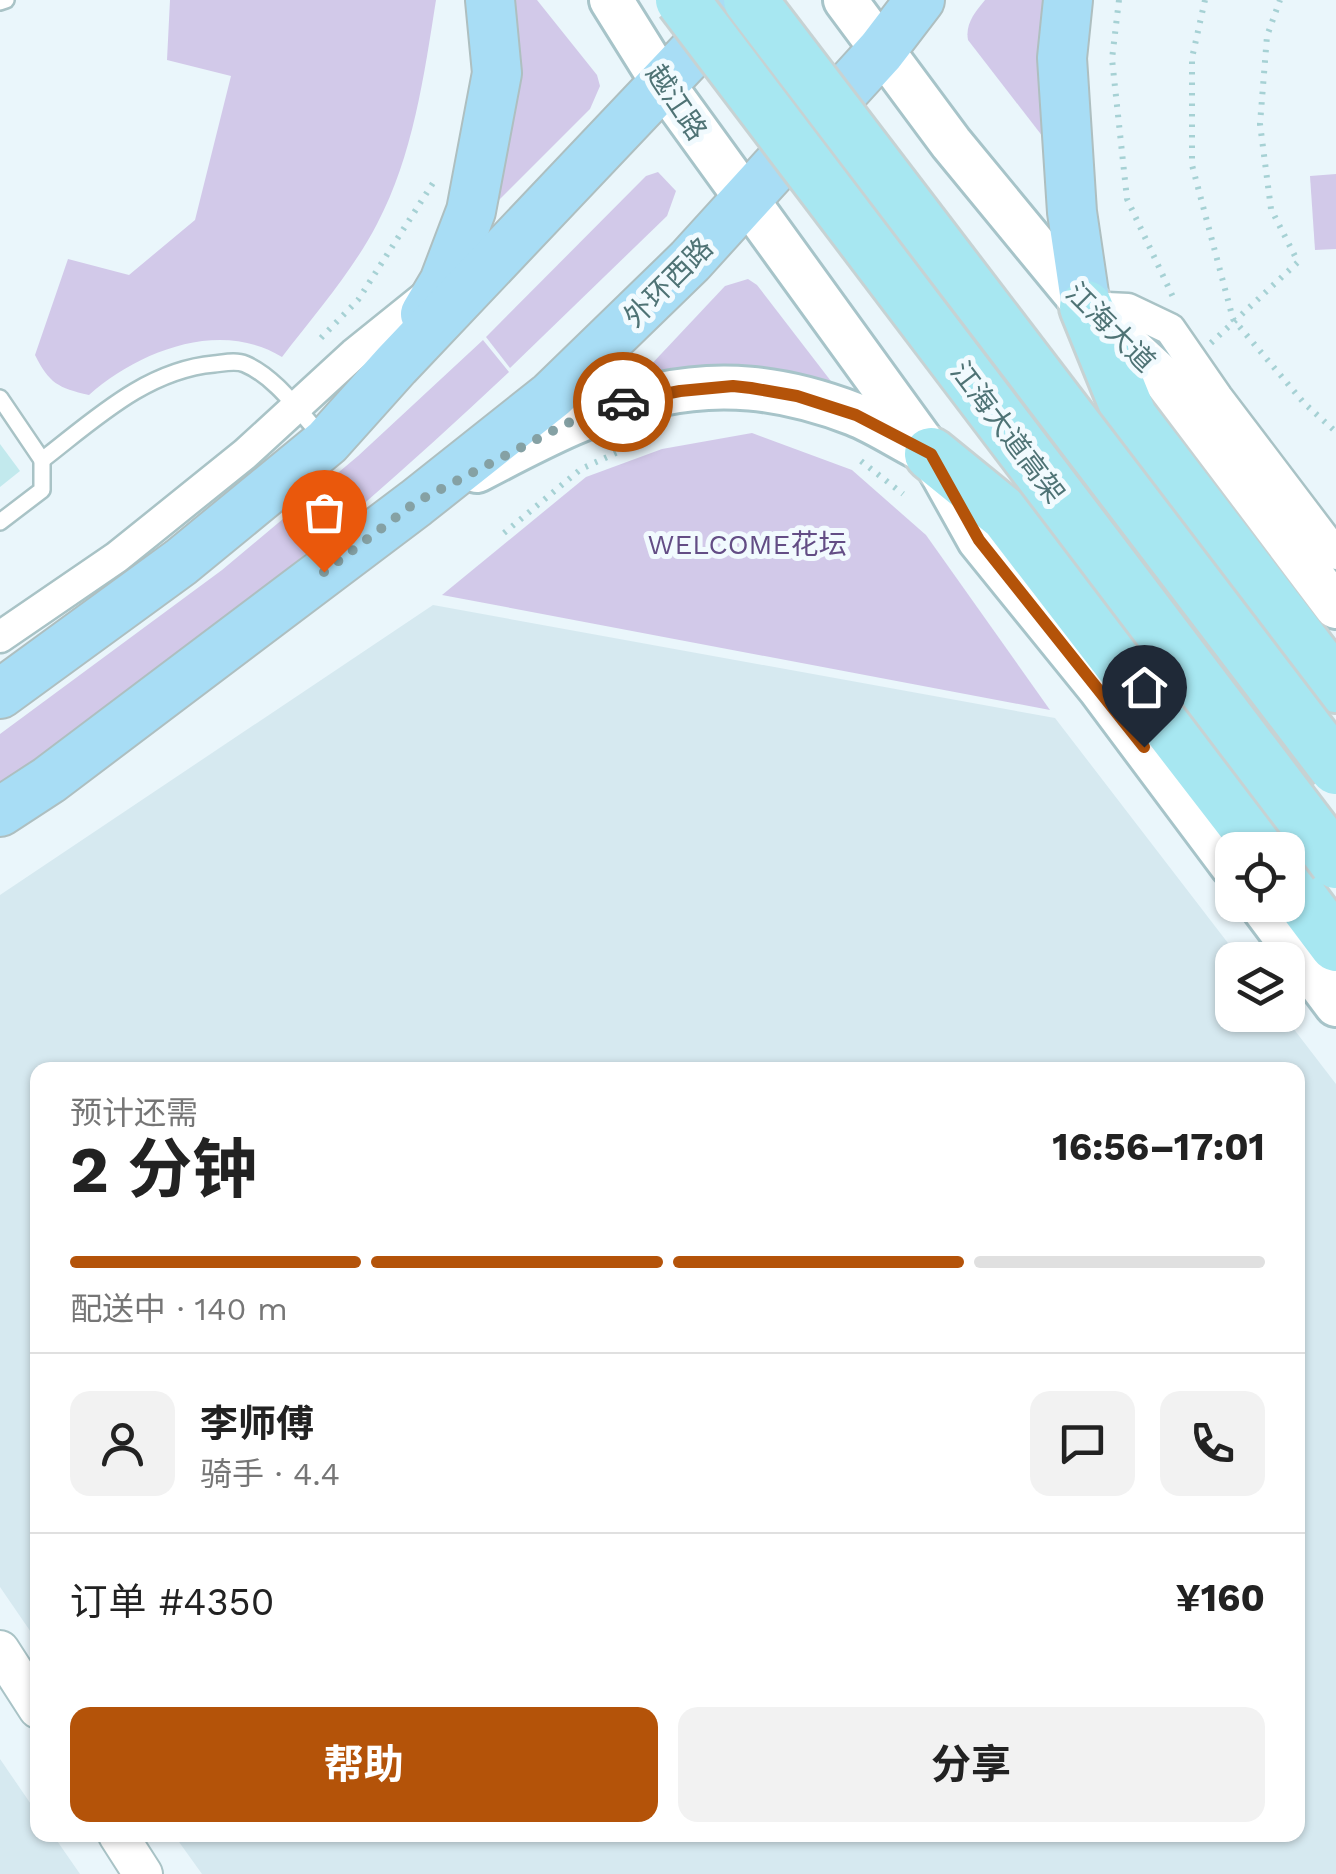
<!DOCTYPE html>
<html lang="zh">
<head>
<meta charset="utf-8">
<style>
	body { margin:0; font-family:"Work Sans","Noto Sans SC",sans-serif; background:#f2f2f2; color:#222; height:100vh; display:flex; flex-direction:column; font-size:38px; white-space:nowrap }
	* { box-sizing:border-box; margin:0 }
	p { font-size:32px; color:#767676 }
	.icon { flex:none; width:55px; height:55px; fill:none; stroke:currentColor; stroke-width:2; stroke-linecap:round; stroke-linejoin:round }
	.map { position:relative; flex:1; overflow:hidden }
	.drawer { position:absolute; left:30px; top:1062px; width:1275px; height:780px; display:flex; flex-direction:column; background:#fff; border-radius:20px; box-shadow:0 2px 8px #0004 }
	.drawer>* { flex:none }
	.controls { position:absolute; left:1215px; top:832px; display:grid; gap:20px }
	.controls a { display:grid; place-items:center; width:90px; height:90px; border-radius:20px; background:#fff; box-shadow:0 2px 8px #0004; font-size:50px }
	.pin { position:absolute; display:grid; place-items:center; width:85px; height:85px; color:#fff; margin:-102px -42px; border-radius:50% 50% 50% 0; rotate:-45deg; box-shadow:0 0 10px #0007 }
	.pin .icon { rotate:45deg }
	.courier { position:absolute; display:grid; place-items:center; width:100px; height:100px; margin:-50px; border:8px solid #b45309; border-radius:50%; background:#fff; color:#222; box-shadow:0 2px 12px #0007 }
	.headline em { font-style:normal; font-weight:700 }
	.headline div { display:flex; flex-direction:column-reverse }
	.headline { display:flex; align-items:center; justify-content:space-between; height:170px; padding:0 40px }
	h1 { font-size:65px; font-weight:700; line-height:75px }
	.bar { display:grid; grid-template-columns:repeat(4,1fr); gap:15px 10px; align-content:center; height:120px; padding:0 40px }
	.bar i { height:12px; border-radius:8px; background:#e0e0e0 }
	.bar .active { background:#b45309 }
	.bar p { grid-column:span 4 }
	.line { display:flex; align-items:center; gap:25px; padding:0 40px; border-top:2px solid #e0e0e0 }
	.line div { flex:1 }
	.round { display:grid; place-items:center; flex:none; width:105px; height:105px; border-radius:20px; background:#f2f2f2 }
	.primary-button { display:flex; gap:20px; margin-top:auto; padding:20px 40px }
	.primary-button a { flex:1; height:115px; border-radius:20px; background:#b45309; color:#fff; font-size:40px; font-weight:700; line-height:115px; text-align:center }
	.primary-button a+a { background:#f2f2f2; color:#222 }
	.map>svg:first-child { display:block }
	.residential { fill:#d6e9f0 }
	.green { fill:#d2c9e9 }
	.building { fill:#c2e9ed }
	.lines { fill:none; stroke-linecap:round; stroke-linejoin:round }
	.service-casing { stroke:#a9c3c6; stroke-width:20 }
	.minor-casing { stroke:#a9c3c6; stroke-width:35 }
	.tertiary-casing { stroke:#a9c3c6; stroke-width:42 }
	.secondary-casing { stroke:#a7c4c9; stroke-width:48 }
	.primary-casing { stroke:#aebfc0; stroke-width:52 }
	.trunk-casing { stroke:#c7d2d3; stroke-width:58 }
	.path { stroke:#a6d1d4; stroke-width:6; stroke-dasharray:2.5 8; stroke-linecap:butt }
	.service { stroke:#fff; stroke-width:15 }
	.minor { stroke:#fff; stroke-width:30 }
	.tertiary { stroke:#fff; stroke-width:38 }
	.secondary { stroke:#fff; stroke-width:42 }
	.primary { stroke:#a8ddf5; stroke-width:48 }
	.trunk { stroke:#a7e7f1; stroke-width:52 }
	.trunk-bridge-casing { stroke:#c7d2d3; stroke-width:58; stroke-linecap:butt }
	.trunk-bridge { stroke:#a7e7f1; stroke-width:52 }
	.done { stroke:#85a1a4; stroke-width:10; stroke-dasharray:0 18 }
	.route { stroke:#b45309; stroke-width:12 }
	.labels { text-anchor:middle; stroke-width:10; stroke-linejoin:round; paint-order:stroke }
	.street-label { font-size:28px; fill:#4f7375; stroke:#f1fafe }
	.park-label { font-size:28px; fill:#634d85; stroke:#f1fafe }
</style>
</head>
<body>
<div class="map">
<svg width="1336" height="1874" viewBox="0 0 1336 1874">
	<rect width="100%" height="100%" fill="#eaf6fb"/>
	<g class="residential">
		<path d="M433 605 1055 718 1241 960H1232V1015H1283L1336 1084V1874H202L174 1835H1298V1070H38L37 1641 0 1587V895Z"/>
		<path d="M0 1759 37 1813 38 1835H53L80 1874H0Z"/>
	</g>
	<g class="green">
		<path d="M170 0H436C424 76 413 156 377 224 352 272 315 314 282 357 220 319 139 351 89 395 58 388 49 383 35 355L68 259 129 275 195 220 231 76 167 60Z"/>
		<path d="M516 0H537L597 75 600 86 590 109 494 205 515 104Z"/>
		<path d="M985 0H1055L1060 159 968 40C965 24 975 12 985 0Z"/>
		<path d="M658 172 676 191 667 216 510 368 486 337 646 176Z"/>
		<path d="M1336 174V249L1315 250 1310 176Z"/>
		<path d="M748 279 757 285 837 389 631 386 725 286Z"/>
		<path d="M483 340 509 372C350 522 182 663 0 784V734L222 570 358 456Z"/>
		<path d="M752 433 852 470 926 535 1050 710 442 595 586 477 662 449Z"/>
	</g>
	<path class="building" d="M0 444 20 471 0 487Z"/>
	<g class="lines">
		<g class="service-casing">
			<g id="service">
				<path d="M0 2 6 0"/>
				<path d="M0 398 42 460C94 420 146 370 214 364 224 363 236 360 245 364 276 377 300 413 323 438"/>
				<path d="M0 522 42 490V460"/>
			</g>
		</g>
		<g class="minor-casing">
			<g id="minor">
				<path d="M1086 307 1128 309 1170 329 1217 397 1336 554"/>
				<path d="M0 637 117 557 245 454 354 354 431 292"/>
			</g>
		</g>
		<g class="tertiary-casing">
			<g id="tertiary">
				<path d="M0 1650 38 1709"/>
				<path d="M118 1835 143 1874"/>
			</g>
		</g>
		<g class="secondary-casing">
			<g id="secondary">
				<path d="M611 0 664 85 931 454 979 540 1099 688 1232 866"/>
				<path d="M845 0 951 143 1086 307 1164 379 1336 607"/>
				<path d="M477 471C610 401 703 356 854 414 877 423 899 438 921 449"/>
				<path d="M1261 905 1336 1005"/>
			</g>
		</g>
		<g class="primary-casing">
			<g id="primary">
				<path d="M1068 0 1062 58 1072 212 1086 307"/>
				<path d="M425 314 444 282 471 211 497 73 490 0"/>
				<path d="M0 694 181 562 327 442 396 365 742 0"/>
				<path d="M0 812 49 780 416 503 552 395 690 261 881 51 920 0"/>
			</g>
		</g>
		<g class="trunk-casing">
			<g id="trunk">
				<path d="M1086 307 1131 418 1336 686"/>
				<path d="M931 454 1006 515 1264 850"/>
				<path d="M1288 881 1336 945"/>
			</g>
		</g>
		<g class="path">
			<path d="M1119 0 1112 59 1127 199 1173 297"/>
			<path d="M1205 0 1192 58V165L1233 319 1304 403 1336 432"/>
			<path d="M321 338 358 300 433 183"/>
			<path d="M1211 343 1298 262 1271 209 1260 124 1267 36 1280 0"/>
			<path d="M861 461 903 494"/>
			<path d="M504 533 581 469 642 441"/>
		</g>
		<use href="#service" class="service"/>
		<use href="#minor" class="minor"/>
		<use href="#tertiary" class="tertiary"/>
		<use href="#secondary" class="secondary"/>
		<use href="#primary" class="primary"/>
		<use href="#trunk" class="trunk"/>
		<g class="trunk-bridge-casing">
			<g id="trunk-bridge">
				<path d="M682 0 1336 862"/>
				<path d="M750 0 1336 768"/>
			</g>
		</g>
		<use href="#trunk-bridge" class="trunk-bridge"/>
	</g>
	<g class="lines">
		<path class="done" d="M324 572 416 502 568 423 623 402"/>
		<path class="route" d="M623 402 680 391 733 386 751 388 797 396 856 415 931 454 979 540 1144 747"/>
	</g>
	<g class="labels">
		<g class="street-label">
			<text transform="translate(677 102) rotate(56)" y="10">越江路</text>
			<text transform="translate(668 282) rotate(-45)" y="10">外环西路</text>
			<text transform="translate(1111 327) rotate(45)" y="10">江海大道</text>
			<text transform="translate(1008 432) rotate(53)" y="10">江海大道高架</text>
		</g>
		<g class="park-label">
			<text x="747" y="554">WELCOME花坛</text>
		</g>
	</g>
</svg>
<div class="controls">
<a><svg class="icon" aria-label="locate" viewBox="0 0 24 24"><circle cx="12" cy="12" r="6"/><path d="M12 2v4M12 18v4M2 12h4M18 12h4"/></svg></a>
<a><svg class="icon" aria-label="layers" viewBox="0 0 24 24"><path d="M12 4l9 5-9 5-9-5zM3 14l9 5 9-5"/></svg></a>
</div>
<div class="pin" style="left:324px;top:572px;background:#ea580c"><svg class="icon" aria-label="bag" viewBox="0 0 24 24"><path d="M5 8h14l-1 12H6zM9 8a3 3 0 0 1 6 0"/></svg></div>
<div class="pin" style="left:1144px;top:747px;background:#1f2937"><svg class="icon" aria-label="home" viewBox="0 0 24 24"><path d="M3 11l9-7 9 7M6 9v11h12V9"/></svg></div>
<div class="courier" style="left:623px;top:402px"><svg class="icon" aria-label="car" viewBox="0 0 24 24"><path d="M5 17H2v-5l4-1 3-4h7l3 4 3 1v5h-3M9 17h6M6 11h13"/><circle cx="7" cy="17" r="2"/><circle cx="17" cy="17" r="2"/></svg></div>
<section class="drawer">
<div class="headline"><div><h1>2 分钟</h1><p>预计还需</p></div><em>16:56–17:01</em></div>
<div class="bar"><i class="active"></i><i class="active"></i><i class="active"></i><i></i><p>配送中 · 140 m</p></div>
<div class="line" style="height:180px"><a class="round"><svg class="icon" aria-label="person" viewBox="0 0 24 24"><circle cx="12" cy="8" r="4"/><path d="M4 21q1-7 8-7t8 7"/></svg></a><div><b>李师傅</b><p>骑手 · 4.4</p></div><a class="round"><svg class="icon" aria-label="chat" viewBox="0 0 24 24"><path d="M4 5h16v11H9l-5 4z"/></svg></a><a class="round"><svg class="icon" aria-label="phone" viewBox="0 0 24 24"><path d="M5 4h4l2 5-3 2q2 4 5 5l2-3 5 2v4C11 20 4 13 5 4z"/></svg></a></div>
<div class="line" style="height:130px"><div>订单 #4350</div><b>¥160</b></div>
<div class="primary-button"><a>帮助</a><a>分享</a></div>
</section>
</div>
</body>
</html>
